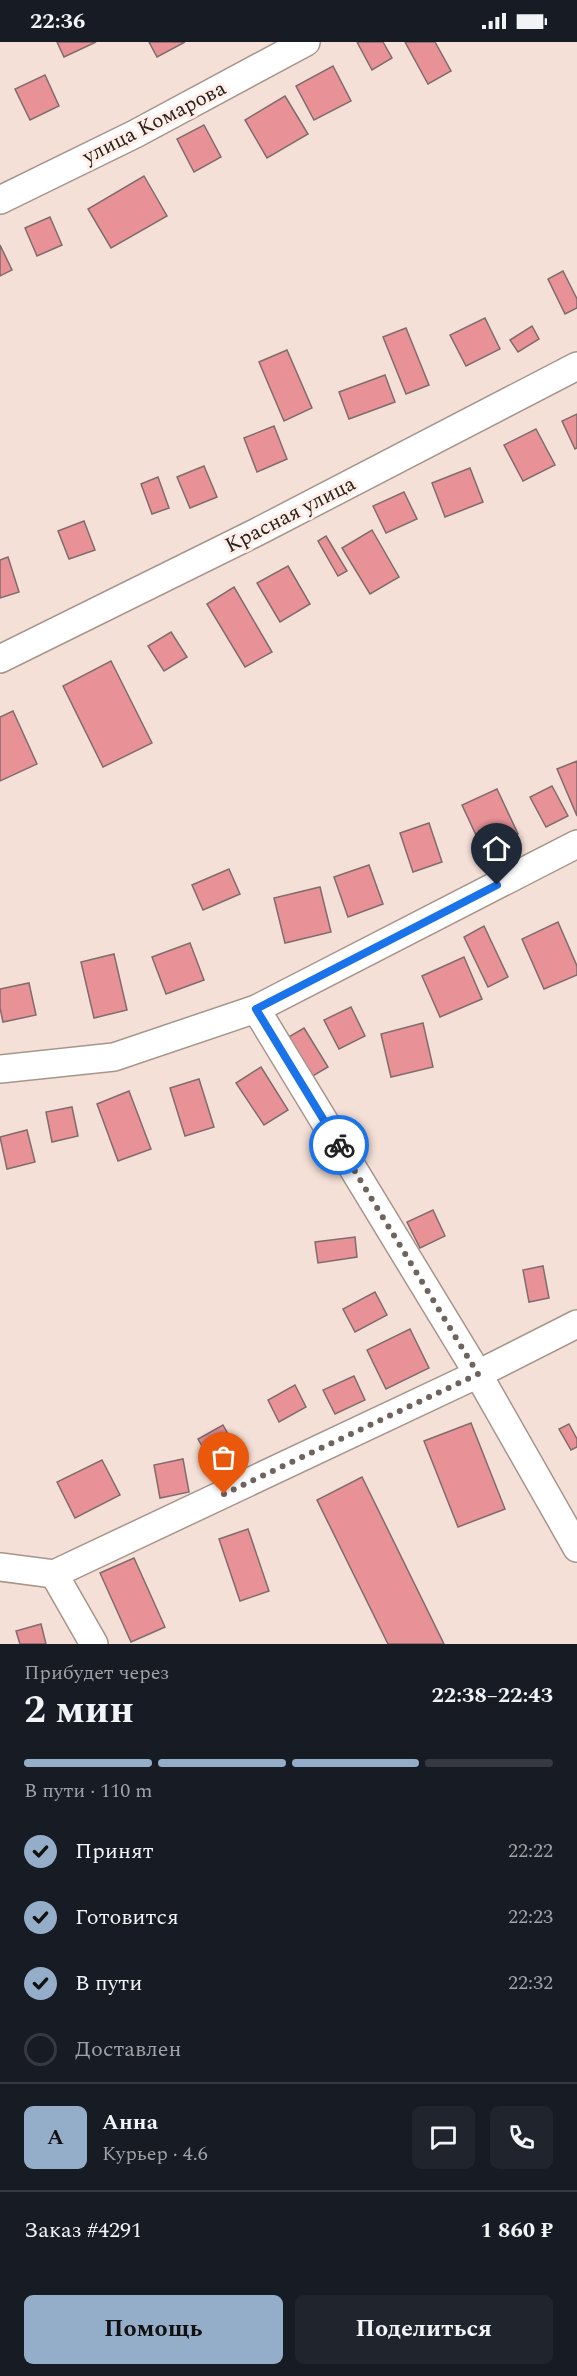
<!DOCTYPE html>
<html lang="ru">
<head>
<meta charset="utf-8">
<style>
	body { margin:0; font-family:Spectral,serif; background:#20242c; color:#f1f3f6; height:100vh; display:flex; flex-direction:column; font-size:22px; white-space:nowrap }
	* { box-sizing:border-box; margin:0 }
	p { font-size:20px; color:#9ea1a6 }
	.icon { flex:none; width:33px; height:33px; fill:none; stroke:currentColor; stroke-width:2; stroke-linecap:round; stroke-linejoin:round }
	.map { position:relative; height:1602px; overflow:hidden }
	.side { display:flex; flex-direction:column; background:#171b24; flex:1 }
	.side>* { flex:none }
	.pin { position:absolute; display:grid; place-items:center; width:51px; height:51px; color:#fff; margin:-62px -26px; border-radius:50% 50% 50% 0; rotate:-45deg; box-shadow:0 0 6px #0007 }
	.pin .icon { rotate:45deg }
	.courier { position:absolute; display:grid; place-items:center; width:60px; height:60px; margin:-30px; border:4px solid #1a73e8; border-radius:50%; background:#fff; color:#222; box-shadow:0 2px 8px #0007 }
	.head em { font-style:normal; font-weight:700 }
	.head div { display:flex; flex-direction:column-reverse }
	.head { display:flex; align-items:center; justify-content:space-between; height:102px; padding:0 24px }
	h1 { font-size:39px; font-weight:700; line-height:45px }
	.bar { display:grid; grid-template-columns:repeat(4,1fr); gap:9px 6px; align-content:center; height:72px; padding:0 24px }
	.bar i { height:8px; border-radius:4px; background:#363941 }
	.bar .active { background:#94adc8 }
	.bar p { grid-column:span 4 }
	.line { display:flex; align-items:center; gap:15px; padding:0 24px; border-top:2px solid #363941 }
	.line div { flex:1 }
	.round { display:grid; place-items:center; flex:none; width:63px; height:63px; border-radius:9px; background:#20242c }
	ol { padding:0 24px; list-style:none }
	li { display:flex; align-items:center; gap:18px; height:66px }
	li p { margin-inline-start:auto }
	li .icon { padding:6px; border-radius:50%; background:#94adc8; color:#111; stroke-width:4 }
	li:last-child { color:#9ea1a6 }
	li i { width:33px; height:33px; border:3px solid #363941; border-radius:50% }
	.action { display:flex; gap:12px; margin-top:auto; padding:12px 24px }
	.action a { flex:1; height:69px; border-radius:9px; background:#94adc8; color:#111; font-size:24px; font-weight:700; line-height:69px; text-align:center }
	.action a+a { background:#20242c; color:#f1f3f6 }
	.status { display:flex; justify-content:space-between; align-items:center; height:42px; padding:0 30px; background:#171b24; direction:ltr }
	.status svg { height:16px; fill:currentColor }
	.map>svg:first-child { display:block }
	.building { fill:#e89298; stroke:#806c6c; stroke-width:1.5 }
	.lines { fill:none; stroke-linecap:round; stroke-linejoin:round }
	.minor-casing { stroke:#a7958c; stroke-width:30 }
	.minor { stroke:#fff; stroke-width:27 }
	.done { stroke:#6f635d; stroke-width:6; stroke-dasharray:0 10.8 }
	.route { stroke:#1a73e8; stroke-width:8 }
	.labels { text-anchor:middle; stroke-width:6; stroke-linejoin:round; paint-order:stroke }
	.street-label { font-size:21px; fill:#27201c; stroke:#ffeee7 }
</style>
</head>
<body>
<div class="status"><b>22:36</b><svg viewBox="0 0 49 12"><path d="M0 12V9h3v3zM5 12V6h3v6zM10 12V3h3v9zM15 12V0h3v12zM26 1h20v11H26zM47 4h2v5h-2z"/></svg></div>
<div class="map">
<svg width="577" height="1602" viewBox="0 0 577 1602">
	<rect width="100%" height="100%" fill="#f5e0d7"/>
	<g class="building">
		<path d="M57 0H96L64 15Z"/>
		<path d="M149 0H185L157 15Z"/>
		<path d="M357 0H383L392 16 372 28Z"/>
		<path d="M405 0H435L451 29 428 42Z"/>
		<path d="M333 24 351 59 314 78 296 44Z"/>
		<path d="M45 33 59 64 30 78 15 47Z"/>
		<path d="M285 54 308 92 267 116 245 78Z"/>
		<path d="M204 83 221 115 194 130 177 97Z"/>
		<path d="M144 134 167 174 111 206 88 167Z"/>
		<path d="M50 175 62 203 37 214 25 186Z"/>
		<path d="M0 203 12 228 0 234Z"/>
		<path d="M563 229 577 257V266L565 272 548 237Z"/>
		<path d="M485 276 500 307 466 324 450 293Z"/>
		<path d="M532 284 539 297 518 310 510 298Z"/>
		<path d="M406 286 429 343 406 352 383 295Z"/>
		<path d="M287 308 312 366 284 379 259 320Z"/>
		<path d="M385 333 395 360 349 377 339 350Z"/>
		<path d="M577 372V406L575 407 562 379Z"/>
		<path d="M274 384 287 417 257 430 244 396Z"/>
		<path d="M536 387 555 423 523 439 504 403Z"/>
		<path d="M204 424 217 455 190 466 177 435Z"/>
		<path d="M470 426 483 460 445 475 432 441Z"/>
		<path d="M158 435 169 466 152 472 141 442Z"/>
		<path d="M404 450 417 477 386 491 373 464Z"/>
		<path d="M84 479 95 508 69 517 58 489Z"/>
		<path d="M372 488 399 535 370 552 342 506Z"/>
		<path d="M326 494 347 529 338 534 318 499Z"/>
		<path d="M8 515 19 550 0 556V518Z"/>
		<path d="M288 524 310 562 280 580 257 541Z"/>
		<path d="M234 545 272 610 245 625 207 562Z"/>
		<path d="M171 590 187 615 164 629 148 604Z"/>
		<path d="M111 619 152 701 103 725 63 644Z"/>
		<path d="M13 669 37 722 0 739V675Z"/>
		<path d="M577 719V774L557 727Z"/>
		<path d="M552 744 568 774 546 785 530 755Z"/>
		<path d="M497 747 518 792 483 808 462 763Z"/>
		<path d="M429 781 442 820 413 830 400 791Z"/>
		<path d="M369 823 383 862 348 875 334 835Z"/>
		<path d="M229 827 240 852 203 868 192 843Z"/>
		<path d="M320 845 331 890 285 901 274 856Z"/>
		<path d="M558 880 577 924V933L544 947 522 897Z"/>
		<path d="M484 884 508 935 488 945 464 895Z"/>
		<path d="M190 901 204 938 166 952 152 915Z"/>
		<path d="M114 912 127 968 94 976 81 920Z"/>
		<path d="M464 915 482 957 440 975 422 934Z"/>
		<path d="M29 941 36 973 3 980 0 966V947Z"/>
		<path d="M351 965 365 994 339 1007 324 978Z"/>
		<path d="M423 981 433 1025 391 1035 381 992Z"/>
		<path d="M304 986 328 1025 311 1035 287 996Z"/>
		<path d="M261 1025 288 1068 264 1083 236 1041Z"/>
		<path d="M199 1037 214 1085 185 1094 170 1046Z"/>
		<path d="M129 1049 151 1107 118 1119 97 1062Z"/>
		<path d="M72 1065 78 1094 52 1100 46 1070Z"/>
		<path d="M27 1088 35 1120 7 1127 0 1095Z"/>
		<path d="M433 1168 445 1194 420 1206 407 1180Z"/>
		<path d="M355 1195 357 1215 318 1221 315 1200Z"/>
		<path d="M543 1224 549 1256 529 1260 523 1228Z"/>
		<path d="M375 1250 387 1273 355 1290 343 1267Z"/>
		<path d="M410 1287 429 1326 386 1347 367 1308Z"/>
		<path d="M354 1334 365 1358 335 1372 323 1348Z"/>
		<path d="M295 1343 306 1365 279 1380 268 1358Z"/>
		<path d="M471 1381 505 1467 458 1485 424 1399Z"/>
		<path d="M569 1382 577 1397V1405L571 1408 559 1387Z"/>
		<path d="M223 1383 238 1410 214 1425 198 1397Z"/>
		<path d="M183 1417 189 1450 160 1456 154 1423Z"/>
		<path d="M102 1418 120 1453 75 1476 57 1440Z"/>
		<path d="M362 1435 444 1602H388L317 1458Z"/>
		<path d="M248 1487 269 1549 240 1559 219 1497Z"/>
		<path d="M134 1516 165 1585 131 1600 100 1531Z"/>
		<path d="M41 1582 46 1602H20L16 1589Z"/>
	</g>
	<g class="lines">
		<g class="minor-casing">
			<g id="minor">
				<path d="M0 158 135 92 306 0"/>
				<path d="M0 617 257 490 577 324"/>
				<path d="M256 967 478 1332 577 1506"/>
				<path d="M0 1027 114 1015 256 967 577 802"/>
				<path d="M0 1525 54 1532 478 1332 577 1282"/>
				<path d="M54 1532 94 1602"/>
			</g>
		</g>
		<use href="#minor" class="minor"/>
	</g>
	<g class="lines">
		<path class="done" d="M224 1452 478 1332 339 1103"/>
		<path class="route" d="M339 1103 256 967 497 843"/>
	</g>
	<g class="labels">
		<g class="street-label">
			<text transform="translate(154 80) rotate(-27)" y="7">улица Комарова</text>
			<text transform="translate(290 472) rotate(-27)" y="7">Красная улица</text>
		</g>
	</g>
</svg>
<div class="pin" style="left:224px;top:1452px;background:#ea580c"><svg class="icon" aria-label="bag" viewBox="0 0 24 24"><path d="M5 8h14l-1 12H6zM9 8a3 3 0 0 1 6 0"/></svg></div>
<div class="pin" style="left:497px;top:843px;background:#1f2937"><svg class="icon" aria-label="home" viewBox="0 0 24 24"><path d="M3 11l9-7 9 7M6 9v11h12V9"/></svg></div>
<div class="courier" style="left:339px;top:1103px"><svg class="icon" aria-label="bike" viewBox="0 0 24 24"><circle cx="6" cy="16" r="4"/><circle cx="18" cy="16" r="4"/><path d="M6 16l4-8h5l3 8M10 8l3 8H6M13 5h3"/></svg></div>
</div>
<section class="side">
<div class="head"><div><h1>2 мин</h1><p>Прибудет через</p></div><em>22:38–22:43</em></div>
<div class="bar"><i class="active"></i><i class="active"></i><i class="active"></i><i></i><p>В пути · 110 m</p></div>
<ol>
<li><svg class="icon" aria-label="check" viewBox="0 0 24 24"><path d="M5 12l5 5 9-10"/></svg>Принят<p>22:22</p></li>
<li><svg class="icon" aria-label="check" viewBox="0 0 24 24"><path d="M5 12l5 5 9-10"/></svg>Готовится<p>22:23</p></li>
<li><svg class="icon" aria-label="check" viewBox="0 0 24 24"><path d="M5 12l5 5 9-10"/></svg>В пути<p>22:32</p></li>
<li><i></i>Доставлен</li>
</ol>
<div class="line" style="height:108px"><b class="round" style="background:#94adc8;color:#111">А</b><div><b>Анна</b><p>Курьер · 4.6</p></div><a class="round"><svg class="icon" aria-label="chat" viewBox="0 0 24 24"><path d="M4 5h16v11H9l-5 4z"/></svg></a><a class="round"><svg class="icon" aria-label="phone" viewBox="0 0 24 24"><path d="M5 4h4l2 5-3 2q2 4 5 5l2-3 5 2v4C11 20 4 13 5 4z"/></svg></a></div>
<div class="line" style="height:78px"><div>Заказ #4291</div><b>1 860 ₽</b></div>
<div class="action"><a>Помощь</a><a>Поделиться</a></div>
</section>
</body>
</html>
